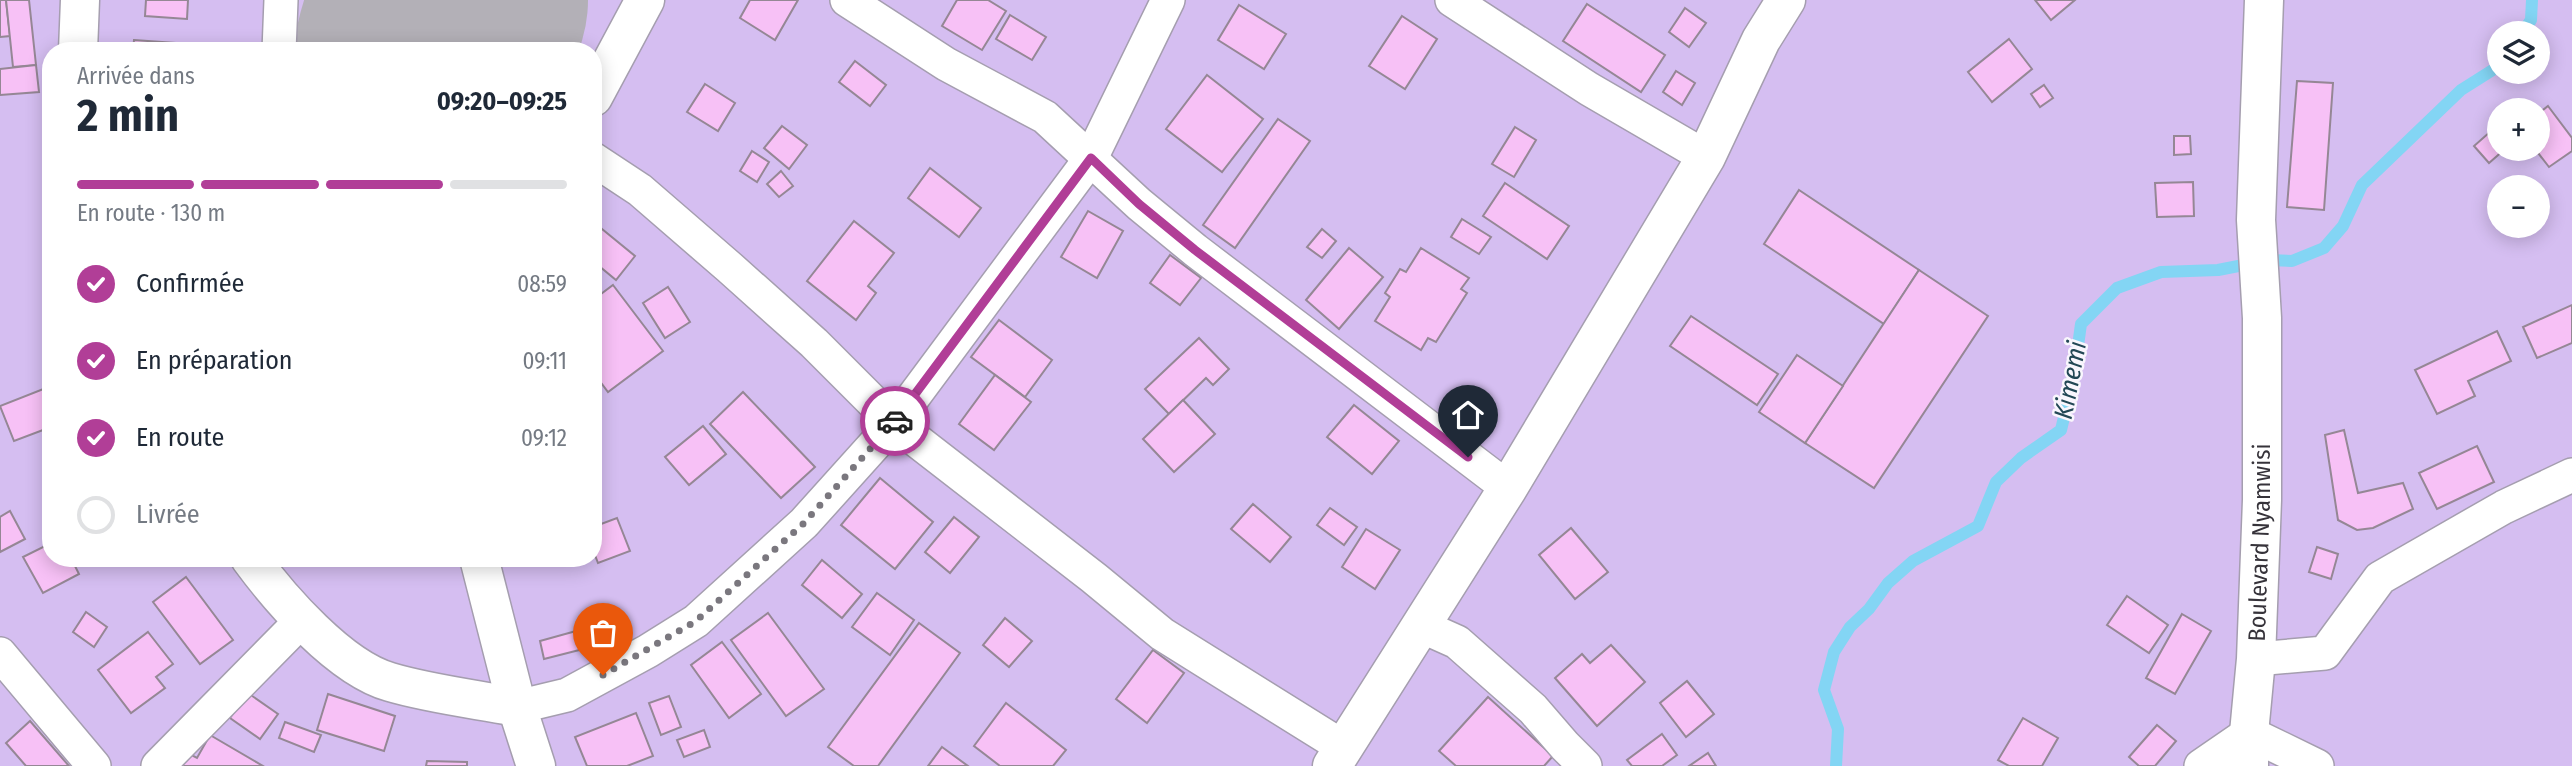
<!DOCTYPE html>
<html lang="fr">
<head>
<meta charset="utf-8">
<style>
	body { margin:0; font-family:"Fira Sans Condensed",sans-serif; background:#f6f6f7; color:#1f2937; height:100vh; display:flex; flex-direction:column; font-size:26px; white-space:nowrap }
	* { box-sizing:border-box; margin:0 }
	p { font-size:23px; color:#747a83 }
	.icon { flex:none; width:38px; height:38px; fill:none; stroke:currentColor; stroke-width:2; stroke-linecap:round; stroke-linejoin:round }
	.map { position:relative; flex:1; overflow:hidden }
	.details { position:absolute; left:42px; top:42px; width:560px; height:525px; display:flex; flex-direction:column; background:#fff; border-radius:28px; box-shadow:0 4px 18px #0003 }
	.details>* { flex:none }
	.fabs { position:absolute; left:2487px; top:21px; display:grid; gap:14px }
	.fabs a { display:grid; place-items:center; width:63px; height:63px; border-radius:50%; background:#fff; box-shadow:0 4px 18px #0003; font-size:35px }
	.pin { position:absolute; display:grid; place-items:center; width:60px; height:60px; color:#fff; margin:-72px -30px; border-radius:50% 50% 50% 0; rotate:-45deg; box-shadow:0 0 7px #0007 }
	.pin .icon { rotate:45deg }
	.courier { position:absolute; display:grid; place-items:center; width:70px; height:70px; margin:-35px; border:5px solid #b13e97; border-radius:50%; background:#fff; color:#222; box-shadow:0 2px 9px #0007 }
	.overview em { font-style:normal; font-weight:700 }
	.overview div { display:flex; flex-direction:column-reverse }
	.overview { display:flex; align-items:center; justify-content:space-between; height:119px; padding:0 35px }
	h1 { font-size:46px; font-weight:700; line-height:52px }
	.bar { display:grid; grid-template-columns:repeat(4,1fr); gap:10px 7px; align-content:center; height:84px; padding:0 35px }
	.bar i { height:9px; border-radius:5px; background:#e0e1e3 }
	.bar .active { background:#b13e97 }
	.bar p { grid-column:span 4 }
	ol { padding:0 35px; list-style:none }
	li { display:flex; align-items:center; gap:21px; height:77px }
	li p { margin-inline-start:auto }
	li .icon { padding:7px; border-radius:50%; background:#b13e97; color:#fff; stroke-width:4 }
	li:last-child { color:#747a83 }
	li i { width:38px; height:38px; border:4px solid #e0e1e3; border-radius:50% }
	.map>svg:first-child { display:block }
	.green { fill:#d5bef1; fill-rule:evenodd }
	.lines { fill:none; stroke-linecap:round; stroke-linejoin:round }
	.stream { stroke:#83d5f4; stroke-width:12 }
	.runway { stroke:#b3b0b7; stroke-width:278 }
	.building { fill:#f7c1f6; stroke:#958795; stroke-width:2 }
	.minor-casing { stroke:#a59eaf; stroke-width:36 }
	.tertiary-casing { stroke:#a59eaf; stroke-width:41 }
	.secondary-casing { stroke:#a59eaf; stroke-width:41 }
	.minor { stroke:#fff; stroke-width:33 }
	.tertiary { stroke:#fff; stroke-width:38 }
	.secondary { stroke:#fff; stroke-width:38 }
	.done { stroke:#7a777e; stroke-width:7; stroke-dasharray:0 12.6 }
	.route { stroke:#b13e97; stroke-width:9 }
	.labels { text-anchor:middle; stroke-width:5; stroke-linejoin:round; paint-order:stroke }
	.street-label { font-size:24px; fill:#36333a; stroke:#f9f6fd }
	.water-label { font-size:26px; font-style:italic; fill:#224755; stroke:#f9f6fd }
</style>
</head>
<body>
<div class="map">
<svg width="2572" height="766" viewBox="0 0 2572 766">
	<rect width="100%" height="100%" fill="#f9f6fd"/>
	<path class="green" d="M0 0H2572V766H0ZM2499 33H2538V72H2499ZM51 51H593V558H51ZM2499 110H2538V149H2499ZM2499 187H2538V226H2499Z"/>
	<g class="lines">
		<g class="stream">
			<path d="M2522 33 2531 20 2532 0"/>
			<path d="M1836 766 1838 729 1824 690 1834 652 1850 627 1869 609 1888 583 1913 561 1978 526 1996 482 2021 458 2061 430 2074 375 2081 324 2117 288 2161 272 2218 270 2269 260 2292 261 2324 248 2343 226 2362 185 2461 90 2499 66"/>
		</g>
		<path class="runway" d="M434 51 449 0"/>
	</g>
	<g class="building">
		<path d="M0 0H6L10 36 0 37Z"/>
		<path d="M6 0H29L36 65 13 67Z"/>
		<path d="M146 0H188L187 19 145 16Z"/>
		<path d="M750 0H798L775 40 740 18Z"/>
		<path d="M957 0H988L1006 11 982 50 942 26Z"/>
		<path d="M2035 0H2075L2051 20Z"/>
		<path d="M1587 4 1665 55 1641 92 1563 41Z"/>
		<path d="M1239 5 1286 34 1264 69 1218 40Z"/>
		<path d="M1685 8 1706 23 1689 47 1669 32Z"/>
		<path d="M1010 15 1046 37 1032 60 996 39Z"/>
		<path d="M1402 16 1437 39 1405 89 1369 66Z"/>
		<path d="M2009 39 2032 69 1992 102 1968 72Z"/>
		<path d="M134 40 189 44V51H133Z"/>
		<path d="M855 61 886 85 870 106 839 82Z"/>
		<path d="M36 65 39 92 0 95V69Z"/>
		<path d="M1676 71 1695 83 1682 105 1663 92Z"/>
		<path d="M1207 75 1263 119 1222 172 1166 129Z"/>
		<path d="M2297 81 2333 83 2324 210 2287 207Z"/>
		<path d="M705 84 735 103 718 131 687 112Z"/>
		<path d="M2044 85 2053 98 2040 107 2031 94Z"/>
		<path d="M2548 106 2572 138V151L2549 167 2535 149H2538V114Z"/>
		<path d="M1278 119 1310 141 1235 248 1203 225Z"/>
		<path d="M2499 124V149H2505L2489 163 2474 146Z"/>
		<path d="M782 126 807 145 789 169 764 148Z"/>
		<path d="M1515 127 1536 140 1514 177 1492 164Z"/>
		<path d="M2174 136H2190L2191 154 2174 155Z"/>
		<path d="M752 151 769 162 757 182 740 171Z"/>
		<path d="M930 168 981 208 959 237 908 198Z"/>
		<path d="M781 171 793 186 779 197 767 184Z"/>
		<path d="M2193 182 2194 216 2157 217 2155 183Z"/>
		<path d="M1505 183 1569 226 1547 259 1483 216Z"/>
		<path d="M1799 190 1919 270 1884 324 1764 244Z"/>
		<path d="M1088 211 1123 231 1097 278 1061 257Z"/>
		<path d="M1462 219 1491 237 1479 254 1451 237Z"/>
		<path d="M854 221 894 253 868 286 876 293 856 320 807 281Z"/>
		<path d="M602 229 635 256 616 280 593 261V239Z"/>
		<path d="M1322 229 1336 241 1322 258 1307 247Z"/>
		<path d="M1349 248 1383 277 1339 329 1306 300Z"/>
		<path d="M1421 248 1469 278 1461 289 1467 293 1436 342 1428 338 1421 350 1375 321 1390 297 1385 293 1400 269 1406 272Z"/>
		<path d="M1170 255 1201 278 1180 305 1150 283Z"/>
		<path d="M1919 270 1988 316 1874 488 1805 443Z"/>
		<path d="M613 285 663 351 608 392 593 372V329L597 326 593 321V300Z"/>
		<path d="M668 287 690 322 665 338 643 303Z"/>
		<path d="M2572 305V343L2537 358 2523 327Z"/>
		<path d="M1691 316 1778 374 1757 405 1670 346Z"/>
		<path d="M999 320 1052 360 1025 397 971 357Z"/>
		<path d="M2497 331 2511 361 2468 381 2475 396 2437 414 2415 370Z"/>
		<path d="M1199 338 1229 369 1213 385 1206 378 1169 414 1145 389Z"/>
		<path d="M1797 355 1843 386 1805 443 1759 412Z"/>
		<path d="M995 375 1031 402 994 450 959 424Z"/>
		<path d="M51 386V427L14 441 0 406Z"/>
		<path d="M743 392 815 467 781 498 710 424Z"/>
		<path d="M1183 400 1215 434 1174 472 1143 439Z"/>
		<path d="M1354 405 1399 441 1372 474 1327 437Z"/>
		<path d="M703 426 726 454 689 485 665 457Z"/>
		<path d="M2344 430 2358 493 2403 483 2413 509 2373 528 2357 530 2338 520 2325 435Z"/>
		<path d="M2477 446 2494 482 2437 509 2419 473Z"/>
		<path d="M880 478 933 522 895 569 841 525Z"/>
		<path d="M1253 504 1291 537 1270 562 1231 529Z"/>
		<path d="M1330 508 1357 527 1344 545 1317 525Z"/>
		<path d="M10 511 25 539 0 552V517Z"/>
		<path d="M954 517 979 537 950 573 925 552Z"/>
		<path d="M617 518 630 551 598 563 593 550V527Z"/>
		<path d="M1571 528 1608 572 1575 599 1539 555Z"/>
		<path d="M1366 529 1400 550 1375 589 1342 567Z"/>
		<path d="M51 543V558H71L79 574 43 593 23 557Z"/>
		<path d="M2317 547 2338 554 2331 579 2309 572Z"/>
		<path d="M822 560 862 594 842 618 802 585Z"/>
		<path d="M186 577 233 640 200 664 153 602Z"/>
		<path d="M877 593 914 620 890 655 852 627Z"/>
		<path d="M2127 596 2168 625 2149 653 2107 625Z"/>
		<path d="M86 612 107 627 94 647 73 632Z"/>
		<path d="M768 613 824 689 786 716 731 640Z"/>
		<path d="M2182 614 2211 631 2175 694 2146 678Z"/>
		<path d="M1005 618 1032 641 1009 667 983 645Z"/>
		<path d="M919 623 960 653 878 766H854L828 747Z"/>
		<path d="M594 626 599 645 544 659 540 641Z"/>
		<path d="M148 632 173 664 156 677 165 688 131 713 98 670Z"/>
		<path d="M722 642 761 694 729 718 691 665Z"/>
		<path d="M1611 645 1645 682 1597 726 1555 678 1582 654 1590 663Z"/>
		<path d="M1153 650 1184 673 1147 723 1116 699Z"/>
		<path d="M1687 681 1714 714 1686 737 1660 703Z"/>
		<path d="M248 693 278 714 260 739 230 718Z"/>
		<path d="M328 694 395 716 384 751 317 730Z"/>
		<path d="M669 696 681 727 661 735 649 703Z"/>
		<path d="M1488 697 1553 756 1544 766H1456L1439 751Z"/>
		<path d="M1006 703 1066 750 1053 766H1000L974 746Z"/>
		<path d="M636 713 653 756 627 766H587L575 737Z"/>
		<path d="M2023 718 2058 738 2042 766H2009L1998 760Z"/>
		<path d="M30 721 69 766H26L6 743Z"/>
		<path d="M285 722 321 735 314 752 279 738Z"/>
		<path d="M2157 725 2176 741 2155 766H2139L2129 757Z"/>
		<path d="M704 730 710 747 684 757 677 740Z"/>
		<path d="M1662 734 1677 755 1662 766H1632L1627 760Z"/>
		<path d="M210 735 263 766H173L182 750 197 758Z"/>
		<path d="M942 747 968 766H928Z"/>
		<path d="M1708 753 1716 766H1689Z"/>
		<path d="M427 761 467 762V766H426Z"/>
	</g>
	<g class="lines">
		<g class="minor-casing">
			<g id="minor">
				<path d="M847 0 946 64 1045 117 1139 204 1195 250 1508 488"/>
				<path d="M1452 0 1589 89 1706 157"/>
				<path d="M279 51 281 0"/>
				<path d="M593 159 640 190 729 267 814 343 894 423 1094 578 1162 634 1343 747"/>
				<path d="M1419 625 1457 642 1533 709 1565 746 1585 766"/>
				<path d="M0 654 94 766"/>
				<path d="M2256 659 2325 653 2380 578 2504 507 2572 475"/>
				<path d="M517 707 567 695 648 651 696 621 804 523 894 423 1091 158 1168 0"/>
				<path d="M158 766 302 620"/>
				<path d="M2201 766 2249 733 2317 766"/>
			</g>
		</g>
		<g class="tertiary-casing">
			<g id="tertiary">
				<path d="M78 51 80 0"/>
				<path d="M593 97 645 0"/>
				<path d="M250 558C280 599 340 668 390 682 430 694 475 699 517 707"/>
				<path d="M479 558 517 707 536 766"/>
				<path d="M1332 766 1508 488 1706 157 1761 40 1786 0"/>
			</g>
		</g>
		<g class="secondary-casing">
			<g id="secondary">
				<path id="s1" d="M2249 766V733L2256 659 2262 500V318L2256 220 2264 0"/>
			</g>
		</g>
		<use href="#minor" class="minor"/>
		<use href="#tertiary" class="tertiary"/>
		<use href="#secondary" class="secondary"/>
	</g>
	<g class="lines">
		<path class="done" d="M603 675 696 621 804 523 895 421"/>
		<path class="route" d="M895 421 1091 158 1139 204 1195 250 1468 457"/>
	</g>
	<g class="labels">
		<g class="street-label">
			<text dy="8" stroke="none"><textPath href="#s1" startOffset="224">Boulevard Nyamwisi</textPath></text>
		</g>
		<g class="water-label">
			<text transform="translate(2070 380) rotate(-79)" y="9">Kimemi</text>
		</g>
	</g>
</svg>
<div class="fabs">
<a><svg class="icon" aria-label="layers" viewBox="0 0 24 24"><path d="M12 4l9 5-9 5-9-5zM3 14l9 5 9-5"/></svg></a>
<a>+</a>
<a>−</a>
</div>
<div class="pin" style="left:603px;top:675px;background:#ea580c"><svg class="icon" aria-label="bag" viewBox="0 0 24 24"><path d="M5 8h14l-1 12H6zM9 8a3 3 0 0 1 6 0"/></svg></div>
<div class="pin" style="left:1468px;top:457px;background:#1f2937"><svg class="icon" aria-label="home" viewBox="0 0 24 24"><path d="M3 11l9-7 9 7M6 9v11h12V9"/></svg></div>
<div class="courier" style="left:895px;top:421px"><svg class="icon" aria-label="car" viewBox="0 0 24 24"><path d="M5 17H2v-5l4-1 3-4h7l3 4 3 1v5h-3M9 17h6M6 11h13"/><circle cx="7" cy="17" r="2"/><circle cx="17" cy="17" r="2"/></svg></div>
<section class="details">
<div class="overview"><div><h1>2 min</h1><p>Arrivée dans</p></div><em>09:20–09:25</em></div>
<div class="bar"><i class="active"></i><i class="active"></i><i class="active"></i><i></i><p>En route · 130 m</p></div>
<ol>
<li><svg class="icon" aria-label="check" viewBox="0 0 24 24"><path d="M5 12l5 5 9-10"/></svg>Confirmée<p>08:59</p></li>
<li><svg class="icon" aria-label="check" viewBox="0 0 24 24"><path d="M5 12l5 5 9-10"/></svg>En préparation<p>09:11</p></li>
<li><svg class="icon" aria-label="check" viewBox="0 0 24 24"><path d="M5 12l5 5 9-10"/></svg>En route<p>09:12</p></li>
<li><i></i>Livrée</li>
</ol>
</section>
</div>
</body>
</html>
